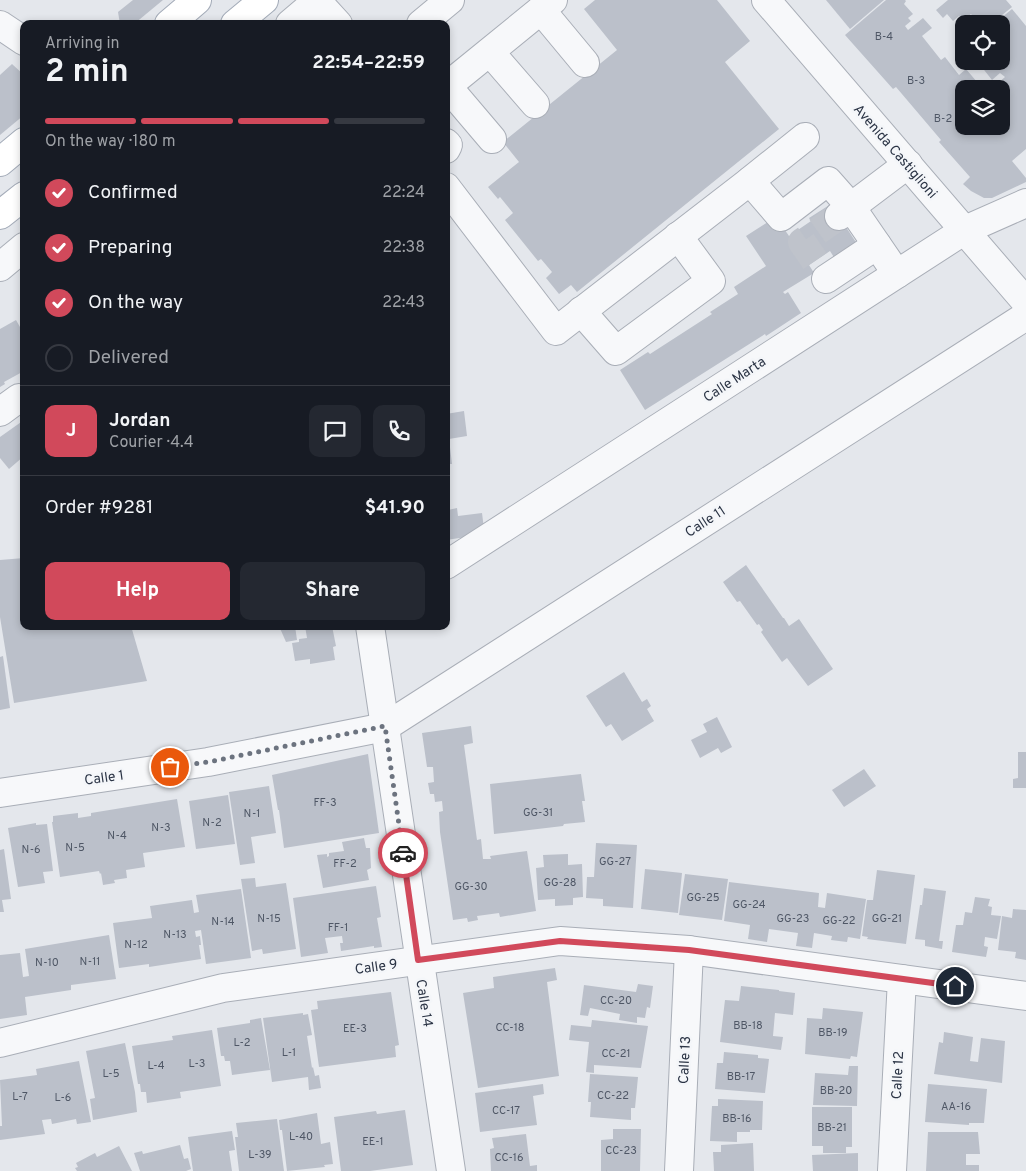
<!DOCTYPE html>
<html lang="en">
<head>
<meta charset="utf-8">
<style>
	body { margin:0; font-family:Overpass,sans-serif; background:#242831; color:#f1f3f6; height:100vh; display:flex; flex-direction:column; font-size:19px; white-space:nowrap }
	* { box-sizing:border-box; margin:0 }
	p { font-size:16px; color:#9ea1a6 }
	.icon { flex:none; width:28px; height:28px; fill:none; stroke:currentColor; stroke-width:2; stroke-linecap:round; stroke-linejoin:round }
	.map { position:relative; flex:1; overflow:hidden }
	.details { position:absolute; left:20px; top:20px; width:430px; height:610px; display:flex; flex-direction:column; background:#171b24; border-radius:10px; box-shadow:0 2px 8px #0003 }
	.details>* { flex:none }
	.buttons { position:absolute; left:955px; top:15px; display:grid; gap:10px }
	.buttons a { display:grid; place-items:center; width:55px; height:55px; border-radius:10px; background:#171b24; box-shadow:0 2px 8px #0003; font-size:25px }
	.pin { position:absolute; display:grid; place-items:center; width:42px; height:42px; color:#fff; margin:-21px; border:2px solid #fff; border-radius:50%; box-shadow:0 1px 5px #0007 }
	.courier { position:absolute; display:grid; place-items:center; width:50px; height:50px; margin:-25px; border:4px solid #d1495b; border-radius:50%; background:#fff; color:#222; box-shadow:0 1px 6px #0007 }
	.head em { font-style:normal; font-weight:700 }
	.head div { display:flex; flex-direction:column-reverse }
	.head { display:flex; align-items:center; justify-content:space-between; height:85px; padding:0 25px }
	h1 { font-size:32px; font-weight:700; line-height:38px }
	.bar { display:grid; grid-template-columns:repeat(4,1fr); gap:8px 5px; align-content:center; height:60px; padding:0 25px }
	.bar i { height:6px; border-radius:4px; background:#363941 }
	.bar .active { background:#d1495b }
	.bar p { grid-column:span 4 }
	.line { display:flex; align-items:center; gap:12px; padding:0 25px; border-top:1px solid #363941 }
	.line div { flex:1 }
	.round { display:grid; place-items:center; flex:none; width:52px; height:52px; border-radius:10px; background:#242831 }
	ol { padding:0 25px; list-style:none }
	li { display:flex; align-items:center; gap:15px; height:55px }
	li p { margin-inline-start:auto }
	li .icon { padding:5px; border-radius:50%; background:#d1495b; color:#fff; stroke-width:4 }
	li:last-child { color:#9ea1a6 }
	li i { width:28px; height:28px; border:2px solid #363941; border-radius:50% }
	.button { display:flex; gap:10px; margin-top:auto; padding:10px 25px }
	.button a { flex:1; height:58px; border-radius:10px; background:#d1495b; color:#fff; font-size:20px; font-weight:700; line-height:58px; text-align:center }
	.button a+a { background:#242831; color:#f1f3f6 }
	.map>svg:first-child { display:block }
	.building { fill:#bbc0ca }
	.lines { fill:none; stroke-linecap:round; stroke-linejoin:round }
	.minor-tunnel { stroke:#bfc3cb; stroke-width:28; stroke-dasharray:28 14; stroke-linecap:butt }
	.minor-casing { stroke:#a9aeb7; stroke-width:30 }
	.major-casing { stroke:#a3abb8; stroke-width:30 }
	.minor { stroke:#f7f8fa; stroke-width:28 }
	.major { stroke:#fff; stroke-width:28 }
	.done { stroke:#6c737f; stroke-width:5; stroke-dasharray:0 9 }
	.route { stroke:#d1495b; stroke-width:6 }
	.labels { text-anchor:middle; stroke-width:5; stroke-linejoin:round; paint-order:stroke }
	.number-label { font-size:11px; fill:#4f5766 }
	.street-label { font-size:14px; fill:#2b3445; stroke:#f4f6f9 }
</style>
</head>
<body>
<div class="map">
<svg width="1026" height="1171" viewBox="0 0 1026 1171">
	<rect width="100%" height="100%" fill="#e4e7ec"/>
	<g class="building">
		<path d="M133 0H163L134 24H120L118 12Z"/>
		<path d="M595 0H717L750 41 725 62 779 129 577 292 571 285 559 294 546 278 552 272 541 259 538 261 505 220 513 213 500 197 498 199 488 187 519 162 503 142 617 50 584 9Z"/>
		<path d="M826 0H884L850 29Z"/>
		<path d="M886 0H905L906 1 904 4 913 14 908 18 911 21 905 26 908 30 923 18 932 28 922 36 941 60 945 57 959 75 966 69 983 89H964V126H1001V89H991L1005 77 1000 73 992 80 977 61H1001V24H994L1012 9 1026 26V149L1012 161 1026 178V182L992 198H984L971 191 963 184 970 177 939 142 941 140 896 87 893 89 845 35Z"/>
		<path d="M948 0H1006L1012 7 991 24H979L971 14 963 21 959 16 953 21 947 14 943 18 936 10Z"/>
		<path d="M12 64 24 75V115L0 135V75Z"/>
		<path d="M831 204 859 247 837 262 830 251 809 265 814 273 783 292 785 294 788 292 801 313 766 336 765 334 645 410 620 370 648 352 650 354 712 314 710 312 738 294 734 287 766 266 746 236 776 217 789 236 811 221 809 218Z"/>
		<path d="M16 320 24 334V371L4 382 5 384 0 387V329Z"/>
		<path d="M464 411 467 436 449 439 452 464H446V414Z"/>
		<path d="M24 420V456L9 469 0 458V437Z"/>
		<path d="M457 508 458 516 482 513 484 529 473 536 446 540V518H449L448 510Z"/>
		<path d="M24 558V626H131L147 681 14 703 0 617V560Z"/>
		<path d="M746 565 783 618H784L789 626 799 619 833 669 808 686 787 658 782 662 761 632 763 630 759 624 757 625 740 601 737 602 723 582Z"/>
		<path d="M279 626H295L297 640 286 642Z"/>
		<path d="M305 626H332L336 646 333 647 335 660 310 664V659L295 661 292 643 299 642V639L307 638Z"/>
		<path d="M3 656 10 708 0 710V657Z"/>
		<path d="M624 672 642 702 647 699 651 706 647 709 654 721 622 741 611 724 606 727 586 696Z"/>
		<path d="M717 717 732 747 721 753 718 748 700 758 691 740 707 732 703 724Z"/>
		<path d="M471 726 473 743 464 745 477 840 481 839 483 859H491L490 856 527 851 536 911 500 917 499 913 477 916 478 920 468 922 467 918 453 920 440 832 439 812 443 811 442 801 435 802 434 794H430L428 783 434 782 433 767H427L422 733Z"/>
		<path d="M1018 752H1026V788H1013V779L1018 778Z"/>
		<path d="M368 754 379 833 284 848 279 810H278L272 775Z"/>
		<path d="M864 769 876 786 844 807 832 790Z"/>
		<path d="M581 774 585 801H582L585 822 564 824 563 826 494 834 490 784Z"/>
		<path d="M269 786 276 833 251 837 255 863 240 865 229 792Z"/>
		<path d="M228 795 235 844 196 849 189 801Z"/>
		<path d="M177 799 185 847 143 853 145 867 126 870 127 878 114 880 115 883 103 885 101 873 100 874 99 871 60 877 52 822H53V816L78 813V818L91 816V813Z"/>
		<path d="M36 823V825L47 824 53 871 43 872 45 883 18 887 8 828Z"/>
		<path d="M364 838 366 848H370L371 868 367 870 369 880 323 888 317 855 327 854V857L329 856V853L344 851 342 842Z"/>
		<path d="M596 843 637 845 633 908 603 906V899L586 898 587 877H594Z"/>
		<path d="M4 849 11 899 2 900 4 912H0V850Z"/>
		<path d="M568 854V865L582 864 583 897 573 898V905L555 906V899L538 900 536 868 544 867 543 855Z"/>
		<path d="M645 869 682 873 678 913 641 909Z"/>
		<path d="M877 870 915 875 906 944 867 939 868 937 862 936 867 900H873Z"/>
		<path d="M685 874 728 879 722 920 679 915Z"/>
		<path d="M255 878 256 887 286 883 296 949 263 954 262 949 252 951 241 879Z"/>
		<path d="M729 882 819 893 818 907 825 908 827 893 866 899 860 939 848 937 847 942 831 940 832 936 814 933 812 948 796 946 798 933 769 929 767 942 748 939 750 925 724 921Z"/>
		<path d="M376 886 381 917 377 918 382 947 374 948V946L341 951 340 943H343L342 936 325 938 328 953 301 957 293 898Z"/>
		<path d="M924 888 946 891 939 941H943L942 949 925 946V940L915 939 920 905H922Z"/>
		<path d="M241 889 251 958 206 964 201 930 195 931 196 937 200 936 201 945H199L201 959 149 967V964L119 968 113 923 152 918 150 906 192 900 194 913 199 912 196 895Z"/>
		<path d="M975 897 990 899 988 906 992 907 991 915 1001 916 997 939 985 937 984 946 988 947 986 957 952 952 956 925H963L965 912 972 913Z"/>
		<path d="M1013 909 1026 910V960L1015 958 1016 952 998 950 1002 916 1012 918Z"/>
		<path d="M109 935 116 979 71 985V990L25 997 27 1015 0 1019V955L20 953 23 977 29 976 25 949Z"/>
		<path d="M555 968 557 980 547 982 559 1076 478 1088 463 993 494 988 493 977Z"/>
		<path d="M638 984 653 986 650 1008 647 1007 645 1018 637 1017V1023L619 1020 620 1014 590 1008 588 1016 580 1015 584 985 636 992Z"/>
		<path d="M741 986 779 990V991L795 993 793 1015 775 1013 773 1036 783 1037 781 1050 720 1042 725 1000 739 1001Z"/>
		<path d="M391 992 399 1045 395 1046 396 1057 319 1067 311 1010 318 1009 317 1001Z"/>
		<path d="M823 1008 863 1012 857 1057 851 1056 850 1059 805 1054 807 1018 822 1019Z"/>
		<path d="M303 1013V1015L308 1014 312 1035 307 1036 312 1068 313 1067 315 1076 319 1075 321 1088 309 1090 308 1077 272 1082 263 1018Z"/>
		<path d="M261 1018 270 1070 232 1075 230 1061H225L224 1056H221L217 1028 250 1023V1020Z"/>
		<path d="M592 1020 648 1026 641 1068 594 1065V1073L586 1072 589 1042 569 1040 571 1025 591 1027Z"/>
		<path d="M212 1030 221 1086 180 1092 181 1098 147 1103 146 1092H141L140 1084H138L132 1046 173 1040 172 1036Z"/>
		<path d="M944 1032 973 1037 970 1061 978 1062 981 1038 1005 1041 1002 1083 934 1074 939 1042 943 1043Z"/>
		<path d="M125 1043 135 1092 137 1112 93 1120 90 1099 95 1098 86 1051Z"/>
		<path d="M724 1052 758 1055V1058L769 1059 765 1093 715 1089 717 1063H723Z"/>
		<path d="M79 1061 91 1122 77 1124 76 1119 52 1124 51 1119 42 1120 45 1134 0 1140V1126H2L0 1080 37 1075 36 1069Z"/>
		<path d="M849 1066H858L857 1106 813 1105 815 1073 848 1075Z"/>
		<path d="M590 1074 638 1077 635 1108H631V1120L590 1117 591 1102H588Z"/>
		<path d="M543 1084 544 1094 533 1096 537 1125 480 1132 475 1093Z"/>
		<path d="M928 1084 987 1089 984 1123H969V1125L925 1122Z"/>
		<path d="M718 1099 763 1101 762 1130H750V1132H737V1142L710 1141 712 1106H718Z"/>
		<path d="M812 1107H852V1147H846V1153H823V1146H812Z"/>
		<path d="M405 1110 413 1165 370 1171H341L334 1117 376 1111 377 1114Z"/>
		<path d="M317 1113 321 1144 330 1142 333 1164 324 1165 325 1167 287 1171 282 1130H280L279 1120Z"/>
		<path d="M277 1119 284 1171H239L235 1137H238L236 1123Z"/>
		<path d="M613 1129H641L640 1171H601V1140L613 1139Z"/>
		<path d="M232 1131 235 1150 229 1151 232 1171H193L188 1137Z"/>
		<path d="M928 1132H978L980 1154H966V1165H979V1171H926Z"/>
		<path d="M526 1134 530 1166 537 1165V1171H491L490 1149 494 1148 492 1138Z"/>
		<path d="M753 1143 754 1171H714L713 1152H721V1145Z"/>
		<path d="M180 1145 184 1159 188 1158 191 1169 186 1171H140L134 1153 142 1151 143 1154Z"/>
		<path d="M119 1146 132 1171H77L75 1168 78 1167 76 1163 95 1153 97 1157Z"/>
		<path d="M858 1153V1171H813L812 1155Z"/>
	</g>
	<g class="lines">
		<path class="minor-tunnel" d="M815 261 802 242 839 216"/>
		<g class="minor-casing">
			<g id="minor">
				<path d="M766 0 1026 302"/>
				<path d="M317 1 338 24"/>
				<path d="M541 10 585 63"/>
				<path d="M290 24 318 0"/>
				<path d="M421 24 450 0"/>
				<path d="M0 25 24 41"/>
				<path d="M490 52 535 104"/>
				<path d="M447 86 492 139"/>
				<path d="M446 87 553 0"/>
				<path d="M446 143 448 145 446 149"/>
				<path d="M750 181 805 137"/>
				<path d="M446 187 556 331 750 181 781 217 828 181 851 207 897 274"/>
				<path d="M839 216 908 164"/>
				<path d="M0 267 24 247"/>
				<path d="M826 279 877 245"/>
				<path d="M581 311 616 351 711 281 678 236"/>
				<path d="M0 412 19 398"/>
				<path d="M446 565 965 230 1026 203"/>
				<path d="M370 626 451 1171"/>
				<path d="M0 793 208 762 385 727 1026 316"/>
				<path d="M0 1043 223 988 560 941 689 950 1026 996"/>
				<path d="M679 1171 689 950"/>
				<path d="M892 1171 902 979"/>
			</g>
		</g>
		<g class="major-casing">
			<g id="major">
				<path d="M169 24 197 0"/>
				<path d="M235 24 264 0"/>
				<path d="M0 162 24 142"/>
				<path d="M0 215 24 196"/>
			</g>
		</g>
		<use href="#minor" class="minor"/>
		<use href="#major" class="major"/>
	</g>
	<g class="lines">
		<path class="done" d="M170 767 208 762 385 726 403 853"/>
		<path class="route" d="M403 853 418 960 560 941 689 950 955 986"/>
	</g>
	<g class="labels">
		<g class="number-label">
			<text x="884" y="40">B-4</text>
			<text x="916" y="84">B-3</text>
			<text x="943" y="122">B-2</text>
			<text x="325" y="806">FF-3</text>
			<text x="538" y="816">GG-31</text>
			<text x="252" y="817">N-1</text>
			<text x="212" y="826">N-2</text>
			<text x="161" y="831">N-3</text>
			<text x="117" y="839">N-4</text>
			<text x="75" y="851">N-5</text>
			<text x="31" y="853">N-6</text>
			<text x="615" y="865">GG-27</text>
			<text x="345" y="867">FF-2</text>
			<text x="560" y="886">GG-28</text>
			<text x="471" y="890">GG-30</text>
			<text x="703" y="901">GG-25</text>
			<text x="749" y="908">GG-24</text>
			<text x="269" y="922">N-15</text>
			<text x="793" y="922">GG-23</text>
			<text x="887" y="922">GG-21</text>
			<text x="839" y="924">GG-22</text>
			<text x="223" y="925">N-14</text>
			<text x="338" y="931">FF-1</text>
			<text x="175" y="938">N-13</text>
			<text x="136" y="948">N-12</text>
			<text x="90" y="965">N-11</text>
			<text x="47" y="966">N-10</text>
			<text x="616" y="1004">CC-20</text>
			<text x="748" y="1029">BB-18</text>
			<text x="510" y="1031">CC-18</text>
			<text x="355" y="1032">EE-3</text>
			<text x="833" y="1036">BB-19</text>
			<text x="242" y="1046">L-2</text>
			<text x="289" y="1056">L-1</text>
			<text x="616" y="1057">CC-21</text>
			<text x="197" y="1067">L-3</text>
			<text x="156" y="1069">L-4</text>
			<text x="111" y="1077">L-5</text>
			<text x="741" y="1080">BB-17</text>
			<text x="836" y="1094">BB-20</text>
			<text x="613" y="1099">CC-22</text>
			<text x="20" y="1100">L-7</text>
			<text x="63" y="1101">L-6</text>
			<text x="956" y="1110">AA-16</text>
			<text x="506" y="1114">CC-17</text>
			<text x="737" y="1122">BB-16</text>
			<text x="832" y="1131">BB-21</text>
			<text x="301" y="1140">L-40</text>
			<text x="373" y="1145">EE-1</text>
			<text x="621" y="1154">CC-23</text>
			<text x="260" y="1158">L-39</text>
			<text x="509" y="1161">CC-16</text>
		</g>
		<g class="street-label">
			<text transform="translate(896 151) rotate(49)" y="5">Avenida Castiglioni</text>
			<text transform="translate(734 379) rotate(-33)" y="5">Calle Marta</text>
			<text transform="translate(705 521) rotate(-33)" y="5">Calle 11</text>
			<text transform="translate(104 777) rotate(-8)" y="5">Calle 1</text>
			<text transform="translate(376 966) rotate(-8)" y="5">Calle 9</text>
			<text transform="translate(425 1003) rotate(81)" y="5">Calle 14</text>
			<text transform="translate(684 1060) rotate(-87)" y="5">Calle 13</text>
			<text transform="translate(897 1075) rotate(-87)" y="5">Calle 12</text>
		</g>
	</g>
</svg>
<div class="buttons">
<a><svg class="icon" aria-label="locate" viewBox="0 0 24 24"><circle cx="12" cy="12" r="6"/><path d="M12 2v4M12 18v4M2 12h4M18 12h4"/></svg></a>
<a><svg class="icon" aria-label="layers" viewBox="0 0 24 24"><path d="M12 4l9 5-9 5-9-5zM3 14l9 5 9-5"/></svg></a>
</div>
<div class="pin" style="left:170px;top:767px;background:#ea580c"><svg class="icon" aria-label="bag" viewBox="0 0 24 24"><path d="M5 8h14l-1 12H6zM9 8a3 3 0 0 1 6 0"/></svg></div>
<div class="pin" style="left:955px;top:986px;background:#1f2937"><svg class="icon" aria-label="home" viewBox="0 0 24 24"><path d="M3 11l9-7 9 7M6 9v11h12V9"/></svg></div>
<div class="courier" style="left:403px;top:853px"><svg class="icon" aria-label="car" viewBox="0 0 24 24"><path d="M5 17H2v-5l4-1 3-4h7l3 4 3 1v5h-3M9 17h6M6 11h13"/><circle cx="7" cy="17" r="2"/><circle cx="17" cy="17" r="2"/></svg></div>
<section class="details">
<div class="head"><div><h1>2 min</h1><p>Arriving in</p></div><em>22:54–22:59</em></div>
<div class="bar"><i class="active"></i><i class="active"></i><i class="active"></i><i></i><p>On the way · 180 m</p></div>
<ol>
<li><svg class="icon" aria-label="check" viewBox="0 0 24 24"><path d="M5 12l5 5 9-10"/></svg>Confirmed<p>22:24</p></li>
<li><svg class="icon" aria-label="check" viewBox="0 0 24 24"><path d="M5 12l5 5 9-10"/></svg>Preparing<p>22:38</p></li>
<li><svg class="icon" aria-label="check" viewBox="0 0 24 24"><path d="M5 12l5 5 9-10"/></svg>On the way<p>22:43</p></li>
<li><i></i>Delivered</li>
</ol>
<div class="line" style="height:90px"><b class="round" style="background:#d1495b;color:#fff">J</b><div><b>Jordan</b><p>Courier · 4.4</p></div><a class="round"><svg class="icon" aria-label="chat" viewBox="0 0 24 24"><path d="M4 5h16v11H9l-5 4z"/></svg></a><a class="round"><svg class="icon" aria-label="phone" viewBox="0 0 24 24"><path d="M5 4h4l2 5-3 2q2 4 5 5l2-3 5 2v4C11 20 4 13 5 4z"/></svg></a></div>
<div class="line" style="height:65px"><div>Order #9281</div><b>$41.90</b></div>
<div class="button"><a>Help</a><a>Share</a></div>
</section>
</div>
</body>
</html>
